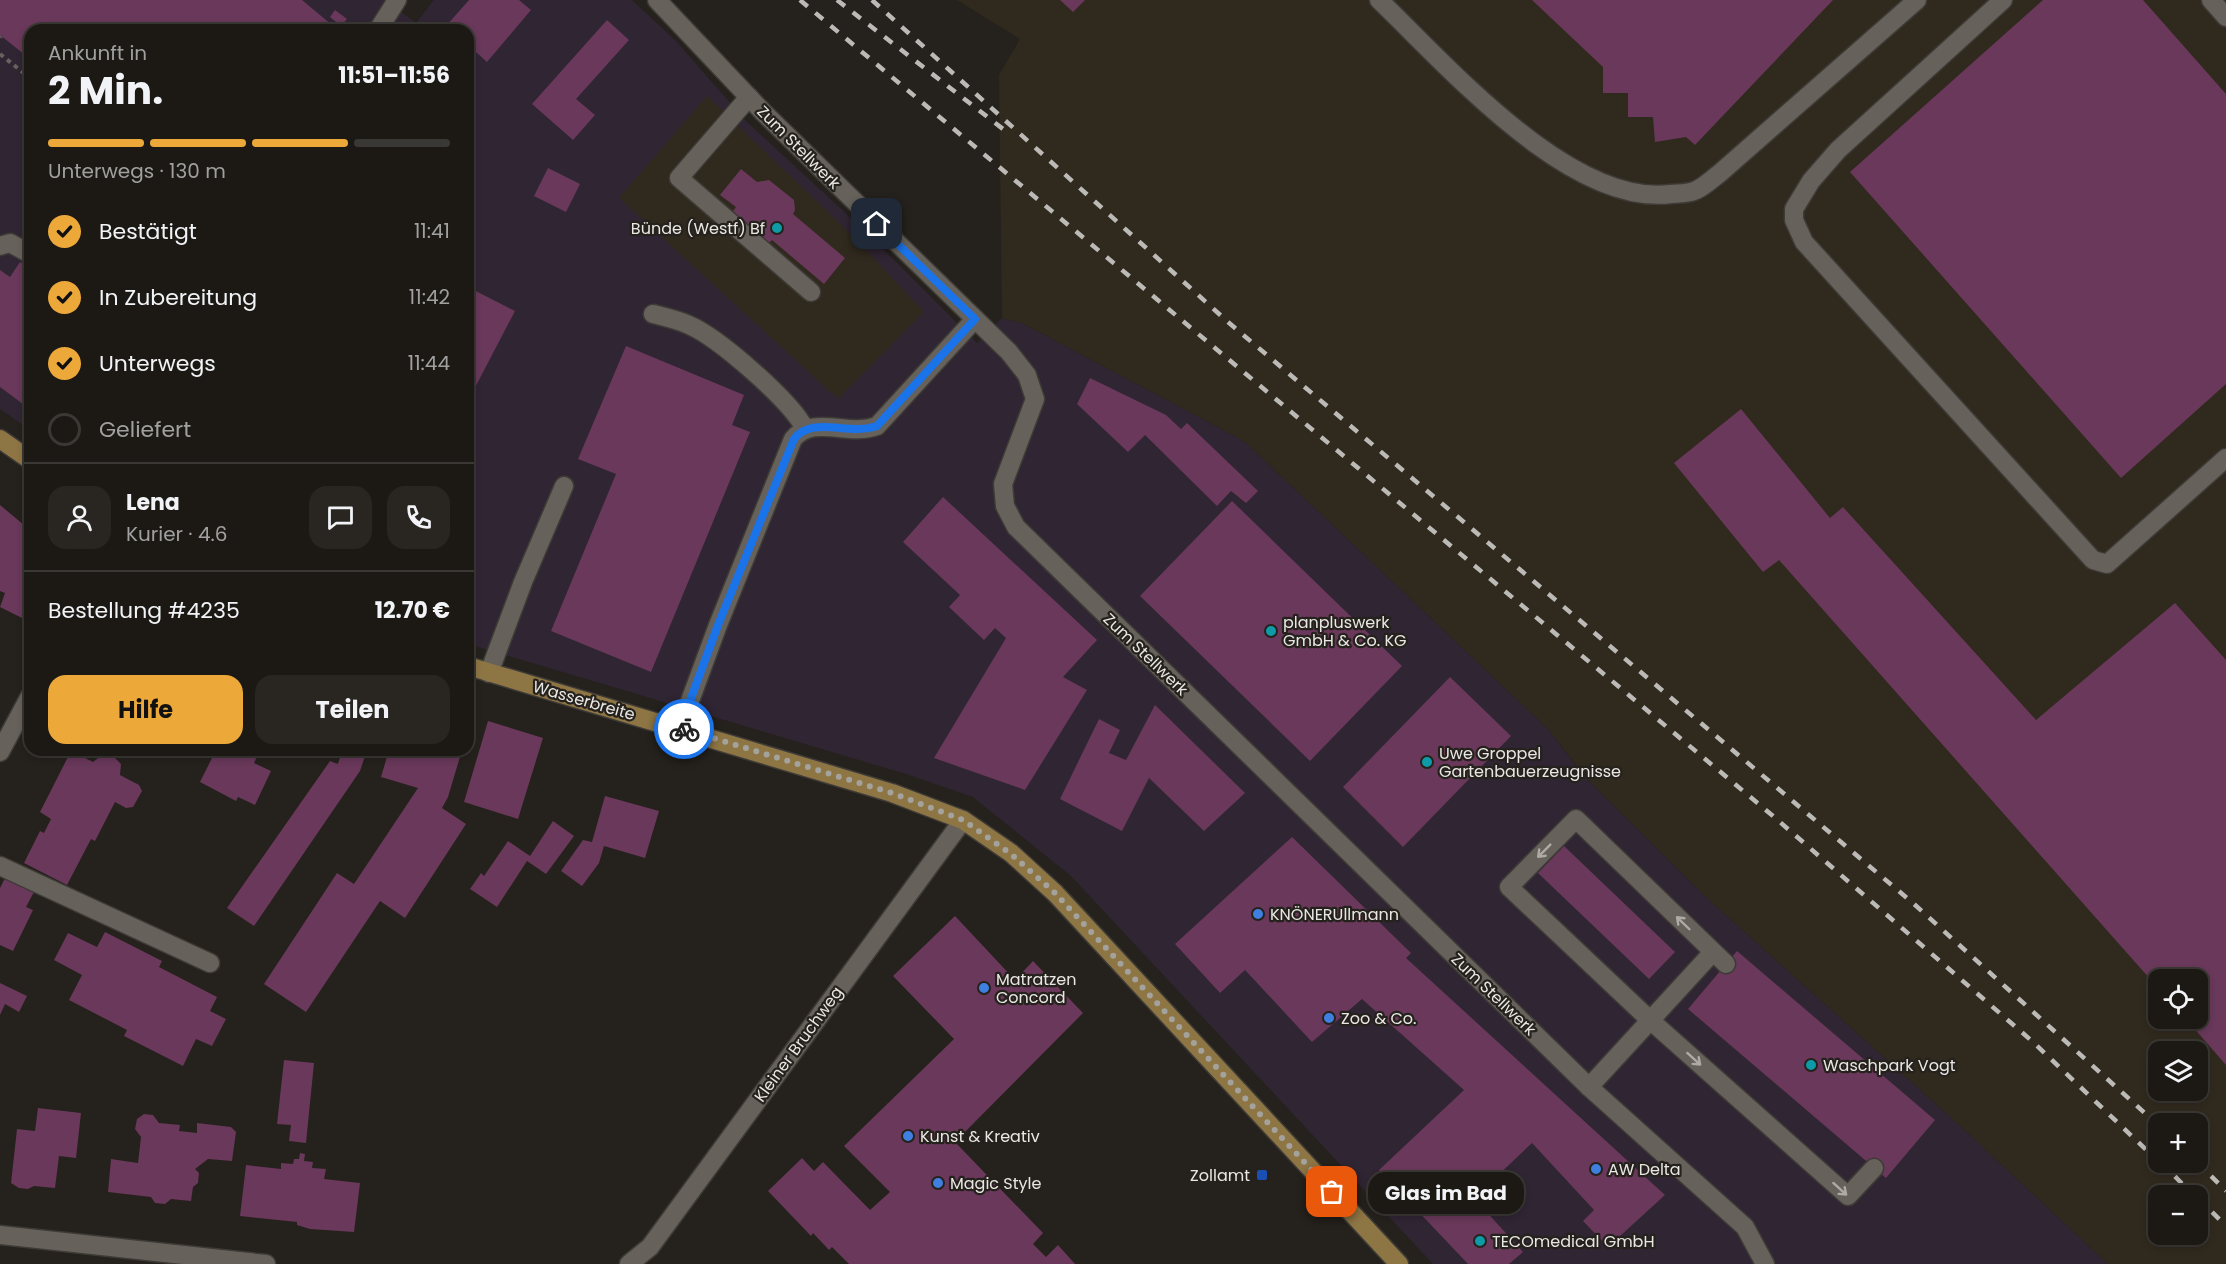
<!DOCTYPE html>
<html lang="de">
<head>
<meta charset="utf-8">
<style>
	body { margin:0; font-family:Poppins,sans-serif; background:#292622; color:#f1f3f6; height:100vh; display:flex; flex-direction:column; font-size:22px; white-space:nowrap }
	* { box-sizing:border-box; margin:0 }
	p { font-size:20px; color:#a0a0a0 }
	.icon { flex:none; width:33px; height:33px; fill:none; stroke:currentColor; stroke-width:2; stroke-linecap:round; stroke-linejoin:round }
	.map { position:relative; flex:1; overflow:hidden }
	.side { position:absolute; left:24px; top:24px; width:450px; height:732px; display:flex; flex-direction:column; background:#1c1915; border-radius:18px; box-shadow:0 3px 9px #0003,0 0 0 2px #3a3834 }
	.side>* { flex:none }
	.tools { position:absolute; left:2148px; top:969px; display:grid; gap:12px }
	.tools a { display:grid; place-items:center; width:60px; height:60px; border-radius:12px; background:#1c1915; box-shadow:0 3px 9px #0003,0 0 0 2px #3a3834; font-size:30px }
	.pin { position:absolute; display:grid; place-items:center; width:51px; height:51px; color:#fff; margin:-26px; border-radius:12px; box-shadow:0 3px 9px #0006 }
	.courier { position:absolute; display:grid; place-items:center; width:60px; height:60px; margin:-30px; border:4px solid #1a73e8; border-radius:50%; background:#fff; color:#222; box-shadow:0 2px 8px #0007 }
	.bubble { position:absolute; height:42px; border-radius:18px; background:#1c1915; box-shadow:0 3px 9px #0003,0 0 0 2px #3a3834; font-size:20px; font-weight:700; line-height:42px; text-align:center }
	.overview em { font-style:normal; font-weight:700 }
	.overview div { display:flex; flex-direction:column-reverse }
	.overview { display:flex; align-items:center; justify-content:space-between; height:102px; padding:0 24px }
	h1 { font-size:39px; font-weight:700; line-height:45px }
	.bar { display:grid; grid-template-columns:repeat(4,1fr); gap:9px 6px; align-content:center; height:72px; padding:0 24px }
	.bar i { height:8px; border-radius:4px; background:#3a3834 }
	.bar .on { background:#eca93a }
	.bar p { grid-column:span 4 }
	.line { display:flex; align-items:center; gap:15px; padding:0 24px; border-top:2px solid #3a3834 }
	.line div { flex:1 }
	.round { display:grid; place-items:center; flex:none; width:63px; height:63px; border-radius:18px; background:#292622 }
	ol { padding:0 24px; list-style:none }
	li { display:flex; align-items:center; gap:18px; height:66px }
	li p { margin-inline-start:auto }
	li .icon { padding:6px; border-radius:50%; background:#eca93a; color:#111; stroke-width:4 }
	li:last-child { color:#a0a0a0 }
	li i { width:33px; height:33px; border:3px solid #3a3834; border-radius:50% }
	.button { display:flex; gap:12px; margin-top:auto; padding:12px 24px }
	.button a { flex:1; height:69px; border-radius:18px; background:#eca93a; color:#111; font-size:24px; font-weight:700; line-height:69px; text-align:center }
	.button a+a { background:#292622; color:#f1f3f6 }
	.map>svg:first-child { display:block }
	.commercial { fill:#302533 }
	.built { fill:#30291e; fill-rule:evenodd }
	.building { fill:#69385a }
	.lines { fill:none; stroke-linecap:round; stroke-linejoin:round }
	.lane-casing { stroke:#3e3b37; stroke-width:21 }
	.street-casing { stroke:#3e3b37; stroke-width:21 }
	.secondary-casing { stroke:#3e3b37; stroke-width:21 }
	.path { stroke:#66635e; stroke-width:4; stroke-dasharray:4.5 4.5; stroke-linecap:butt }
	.lane { stroke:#66625b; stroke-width:18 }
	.street { stroke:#66625b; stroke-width:18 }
	.secondary { stroke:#8e7544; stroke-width:18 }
	.rail { stroke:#bcbab6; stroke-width:4.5; stroke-dasharray:10 10; stroke-linecap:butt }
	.oneway { stroke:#aeaba6 }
	.done { stroke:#a4a29d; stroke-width:6; stroke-dasharray:0 10.8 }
	.route { stroke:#1a73e8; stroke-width:8 }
	.culture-dot { fill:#0f9aa8; stroke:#25211c; stroke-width:2 }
	.shop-dot { fill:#3f7fe0; stroke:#25211c; stroke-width:2 }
	.transit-dot { fill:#1a4fb4; stroke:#25211c; stroke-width:2 }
	.labels { text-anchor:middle; stroke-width:4.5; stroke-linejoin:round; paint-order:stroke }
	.street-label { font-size:16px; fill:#e9e7e3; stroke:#25211c }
	.poi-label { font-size:16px; fill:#e9e7e3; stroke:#25211c; text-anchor:start }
</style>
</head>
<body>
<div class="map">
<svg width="2226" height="1264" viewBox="0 0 2226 1264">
	<rect width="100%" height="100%" fill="#25211c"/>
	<path class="commercial" d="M0 0H385L416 23 434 0H632L676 41 747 122 865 231 977 343 1002 318 1022 323 1244 441 1548 729 1584 776 1708 899 1957 1123 2108 1264H1433L1071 876 973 797 906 774 468 644V30H30V430L0 409Z"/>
	<g class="built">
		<path d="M957 0H2226V1264H2108L1957 1123 1708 899 1586 778 1548 729 1244 441 1022 323 1002 318 999 75 1020 39ZM2158 980H2198V1018H2158ZM2158 1052H2198V1090H2158ZM2158 1124H2198V1162H2158ZM2158 1196H2198V1234H2158Z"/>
		<path d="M707 96 857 240 924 312 838 399 619 198Z"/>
	</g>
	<g class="building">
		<path d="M0 0H302L338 30H30V59L0 35Z"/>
		<path d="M469 0H519L531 10 487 62 468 45V30H450L446 26Z"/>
		<path d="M1060 0H1085L1073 12Z"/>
		<path d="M1532 0H1833L1695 145 1686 137 1655 142 1653 117H1628V93H1603V67Z"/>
		<path d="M2043 0H2143L2226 94V384L2121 478 1850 172Z"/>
		<path d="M335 10 347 19 341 26 330 17Z"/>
		<path d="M607 20 629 40 576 99 595 115 573 140 532 104Z"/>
		<path d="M548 168 580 184 566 212 534 196Z"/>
		<path d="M741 169 757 182 769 180 794 200 795 210 793 214 845 258 824 284 772 240 766 246 730 215 736 207 720 195Z"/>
		<path d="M20 262 30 269V395L23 404 0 387V270L10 277Z"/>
		<path d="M468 287 515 311 468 401Z"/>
		<path d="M626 346 744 395 732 425 750 432 651 672 551 631 616 474 578 459Z"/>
		<path d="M1090 378 1166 415 1181 429 1187 423 1258 491 1246 503 1231 491 1217 506 1145 435 1128 452 1077 404Z"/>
		<path d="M1741 409 1830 518 1843 507 2036 720 2175 603 2226 660V1065L2185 1018H2198V980H2158V988L1779 560 1763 572 1674 463Z"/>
		<path d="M943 497 1097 640 1063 677 1087 690 1025 790 934 758 1006 638 995 628 984 640 949 607 960 595 903 542Z"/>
		<path d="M1232 501 1402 666 1310 761 1140 596Z"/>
		<path d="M0 505 30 530V622L0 607 5 593 0 591Z"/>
		<path d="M1450 677 1511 736 1403 847 1343 787Z"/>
		<path d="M1155 705 1245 793 1204 831 1149 778 1122 831 1060 799 1099 719 1120 730 1109 753 1126 760Z"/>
		<path d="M488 721 543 738 518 819 464 802Z"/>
		<path d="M216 750H260L254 763 271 771 255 805 238 797 236 801 200 782Z"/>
		<path d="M342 750H367L360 771 254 926 227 908 330 761 338 764Z"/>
		<path d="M389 750H462L448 797 442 808 466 824 405 918 380 901 306 1012 264 984 337 873 354 884 418 788 381 777Z"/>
		<path d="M71 751 93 762 102 755 113 756 121 764 120 775 139 785 142 791 133 807 126 808 115 802 95 841 91 839 67 885 24 863 40 831 44 833 51 819 40 812Z"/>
		<path d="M605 796 659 811 645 858 604 846 599 863 582 886 561 871 583 840 592 842Z"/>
		<path d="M553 821 574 836 546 874 527 861 497 907 470 889 481 873 484 876 508 841 530 856Z"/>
		<path d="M1292 837 1411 953 1406 958 1665 1195 1608 1247 1583 1221 1594 1210 1532 1143 1474 1198 1523 1252 1509 1264H1468L1379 1170 1464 1090 1362 999 1312 1042 1245 970 1220 993 1175 944Z"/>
		<path d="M1564 846 1675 952 1649 979 1538 873Z"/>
		<path d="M5 878 34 892 26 907 33 910 13 951 0 945V888Z"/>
		<path d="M955 916 1015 980 1033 961 1083 1013 955 1142 1043 1233 1033 1244 1046 1257 1058 1245 1075 1264H849L832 1247 829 1250 813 1233 811 1236 768 1191 802 1158 814 1171 823 1162 870 1210 890 1192 844 1146 954 1039 893 976Z"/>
		<path d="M105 932 162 961 159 967 217 997 210 1011 226 1019 212 1046 196 1039 183 1066 124 1036 127 1030 69 1000 82 975 54 960 68 933 97 947Z"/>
		<path d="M1737 951 1935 1120 1886 1178 1688 1009Z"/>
		<path d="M0 983 27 996 19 1012 5 1004 0 1015Z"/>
		<path d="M284 1060 314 1063 306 1143 289 1141 291 1125 277 1124Z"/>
		<path d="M38 1108 81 1113 76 1158 59 1156 55 1188 34 1186 28 1189 19 1188 11 1183 17 1129 35 1131Z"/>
		<path d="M144 1114 153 1115 159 1123 180 1125 179 1131 197 1133V1123L231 1127 236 1132 232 1161 208 1159 195 1169 199 1173 198 1183 193 1187 191 1201 171 1199 165 1204 155 1203 151 1197 108 1192 111 1159 138 1163 141 1137 135 1129 137 1119Z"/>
		<path d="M300 1153 305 1154 304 1161 313 1162 312 1168 326 1169 324 1179 360 1183 354 1232 310 1229 297 1225V1222L240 1216 246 1165 281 1169V1163L293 1164 294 1159H299Z"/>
	</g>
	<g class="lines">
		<g class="lane-casing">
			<g id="lane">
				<path d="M1379 0C1447 65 1570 207 1671 194 1678 193 1687 194 1694 191 1703 188 1712 179 1720 173L1917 0"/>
				<path d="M2003 0 1838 150 1811 181 1794 209V220L1804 242 2093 560 2107 564 2226 458"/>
				<path d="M2211 0 2226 17"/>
				<path d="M749 97 679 178 811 292"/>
				<path d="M0 246 10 243 30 254"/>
				<path d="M653 314C665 317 678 320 689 325 719 338 791 401 805 429"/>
				<path d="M489 673 523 582 564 486"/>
				<path d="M680 728 718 625 793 439C814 414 847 437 877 426L975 319"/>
				<path d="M0 866 210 963"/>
				<path d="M1726 964 1576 819 1509 887 1650 1020 1848 1196 1874 1168"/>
				<path d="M1589 1087 1713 952"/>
			</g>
		</g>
		<g class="street-casing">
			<g id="street">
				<path d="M657 0 763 112 1009 352 1027 375 1035 399 1003 484 1005 506 1016 527 1589 1087 1745 1227 1765 1264"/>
				<path d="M378 30 397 0"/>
				<path d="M0 752 30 696"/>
				<path d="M0 1235 266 1264"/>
				<path d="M629 1264 650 1247 963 820"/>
			</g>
		</g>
		<g class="secondary-casing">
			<g id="secondary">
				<path d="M0 439 30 460"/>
				<path d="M468 666 892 793 963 820 1011 853 1055 893 1399 1264"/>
			</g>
		</g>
		<g class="path">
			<path d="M0 37 1 36"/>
			<path d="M0 54 30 78"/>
		</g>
		<use href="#lane" class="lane"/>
		<use href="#street" class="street"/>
		<use href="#secondary" class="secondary"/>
		<g class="rail">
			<path d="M800 0 1773 816 2033 1042 2158 1161"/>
			<path d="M837 0 1003 129"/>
			<path d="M872 0 1228 322 1914 904 2158 1125"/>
			<path d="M2161 1162 2194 1196"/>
			<path d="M2197 1162 2226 1191"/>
			<path d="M2198 1198 2226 1226"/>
		</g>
	</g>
	<defs><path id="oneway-shaft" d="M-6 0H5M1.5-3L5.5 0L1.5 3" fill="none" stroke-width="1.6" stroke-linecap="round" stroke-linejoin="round" transform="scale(1.5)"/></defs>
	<g class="oneway">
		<use href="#oneway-shaft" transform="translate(1544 851) rotate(135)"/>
		<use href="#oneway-shaft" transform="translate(1683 923) rotate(-136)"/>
		<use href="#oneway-shaft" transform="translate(1694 1059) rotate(42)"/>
		<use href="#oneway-shaft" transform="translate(1840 1189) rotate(42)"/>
	</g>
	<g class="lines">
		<path class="done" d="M684 729 892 793 963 820 1011 854 1055 893 1332 1192"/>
		<path class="route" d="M684 729 680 728 718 625 794 439C813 415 849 436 877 426L975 319 877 224"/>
	</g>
	<g class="culture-dot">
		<circle cx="777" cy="228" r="6"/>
		<circle cx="1271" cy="631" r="6"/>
		<circle cx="1427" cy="762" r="6"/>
		<circle cx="1811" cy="1065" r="6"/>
		<circle cx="1480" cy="1241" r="6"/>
	</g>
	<g class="shop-dot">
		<circle cx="1258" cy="914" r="6"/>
		<circle cx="984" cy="988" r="6"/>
		<circle cx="1329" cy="1018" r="6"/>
		<circle cx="908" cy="1136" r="6"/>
		<circle cx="1596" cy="1169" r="6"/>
		<circle cx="938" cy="1183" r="6"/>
	</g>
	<rect class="transit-dot" x="1256" y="1169" width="12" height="12" rx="3"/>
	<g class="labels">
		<g class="street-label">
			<text transform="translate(799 147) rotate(45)" y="6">Zum Stellwerk</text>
			<text transform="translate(1146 654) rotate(44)" y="6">Zum Stellwerk</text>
			<text transform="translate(584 700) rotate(16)" y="6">Wasserbreite</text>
			<text transform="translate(1494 994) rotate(44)" y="6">Zum Stellwerk</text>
			<text transform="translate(798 1044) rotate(-54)" y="6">Kleiner Bruchweg</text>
		</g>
		<g class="poi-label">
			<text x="765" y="234" text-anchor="end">Bünde (Westf) Bf</text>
			<text x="1283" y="628">planpluswerk<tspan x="1283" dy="18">GmbH &amp; Co. KG</tspan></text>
			<text x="1439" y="759">Uwe Groppel<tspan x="1439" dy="18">Gartenbauerzeugnisse</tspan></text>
			<text x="1270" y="920">KNÖNERUllmann</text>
			<text x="996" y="985">Matratzen<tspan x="996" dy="18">Concord</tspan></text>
			<text x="1341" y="1024">Zoo &amp; Co.</text>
			<text x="1823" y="1071">Waschpark Vogt</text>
			<text x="920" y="1142">Kunst &amp; Kreativ</text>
			<text x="1608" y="1175">AW Delta</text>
			<text x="1250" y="1181" text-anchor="end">Zollamt</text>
			<text x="950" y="1189">Magic Style</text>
			<text x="1492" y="1247">TECOmedical GmbH</text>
		</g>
	</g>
</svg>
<div class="tools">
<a><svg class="icon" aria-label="locate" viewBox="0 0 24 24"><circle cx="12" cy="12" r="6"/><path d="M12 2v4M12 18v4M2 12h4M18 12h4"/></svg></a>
<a><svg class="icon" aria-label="layers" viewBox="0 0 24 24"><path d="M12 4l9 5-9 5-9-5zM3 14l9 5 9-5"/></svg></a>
<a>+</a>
<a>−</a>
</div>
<div class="pin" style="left:1332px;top:1192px;background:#ea580c"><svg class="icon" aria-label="bag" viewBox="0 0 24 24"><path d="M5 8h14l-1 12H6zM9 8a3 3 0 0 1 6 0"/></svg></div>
<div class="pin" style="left:877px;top:224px;background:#1f2937"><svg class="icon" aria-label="home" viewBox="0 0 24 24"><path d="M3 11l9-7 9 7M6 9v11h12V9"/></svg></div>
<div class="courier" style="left:684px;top:729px"><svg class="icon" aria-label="bike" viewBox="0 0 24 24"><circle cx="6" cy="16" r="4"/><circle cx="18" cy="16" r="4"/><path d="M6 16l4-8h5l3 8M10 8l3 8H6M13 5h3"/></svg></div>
<div class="bubble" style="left:1368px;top:1172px;width:156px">Glas im Bad</div>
<section class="side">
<div class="overview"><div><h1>2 Min.</h1><p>Ankunft in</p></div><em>11:51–11:56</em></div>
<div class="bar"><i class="on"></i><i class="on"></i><i class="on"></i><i></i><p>Unterwegs · 130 m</p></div>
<ol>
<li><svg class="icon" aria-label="check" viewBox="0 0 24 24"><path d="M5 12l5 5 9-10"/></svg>Bestätigt<p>11:41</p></li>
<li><svg class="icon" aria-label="check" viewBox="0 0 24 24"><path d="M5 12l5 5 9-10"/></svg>In Zubereitung<p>11:42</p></li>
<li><svg class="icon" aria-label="check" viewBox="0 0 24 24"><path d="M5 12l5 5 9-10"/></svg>Unterwegs<p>11:44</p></li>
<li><i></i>Geliefert</li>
</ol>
<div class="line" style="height:108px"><a class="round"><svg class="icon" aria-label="person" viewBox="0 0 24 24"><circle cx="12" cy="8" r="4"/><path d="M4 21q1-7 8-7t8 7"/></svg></a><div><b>Lena</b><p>Kurier · 4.6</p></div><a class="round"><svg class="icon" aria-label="chat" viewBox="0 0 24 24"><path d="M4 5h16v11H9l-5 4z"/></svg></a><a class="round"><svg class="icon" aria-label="phone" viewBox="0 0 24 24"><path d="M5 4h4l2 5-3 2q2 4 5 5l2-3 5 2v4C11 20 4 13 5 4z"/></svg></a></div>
<div class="line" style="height:78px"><div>Bestellung #4235</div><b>12.70 €</b></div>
<div class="button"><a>Hilfe</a><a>Teilen</a></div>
</section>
</div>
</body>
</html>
